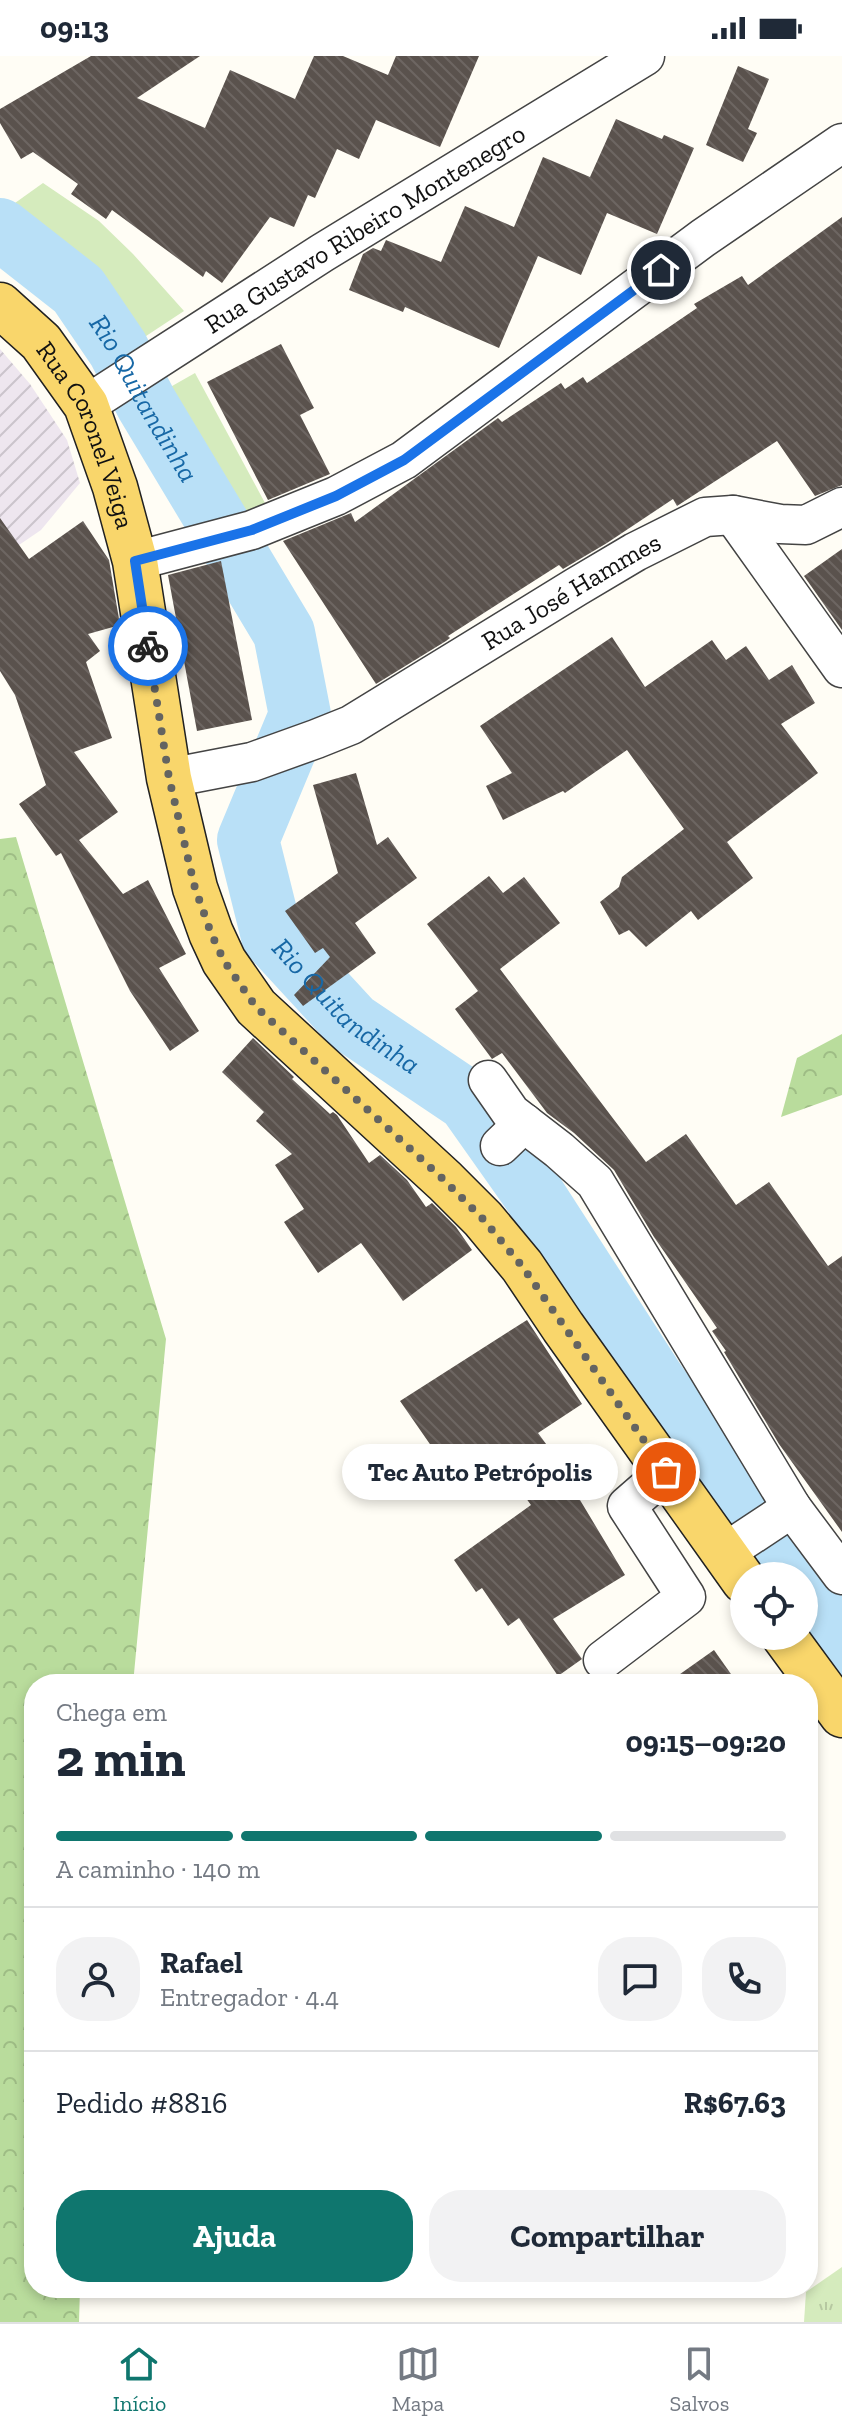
<!DOCTYPE html>
<html lang="pt">
<head>
<meta charset="utf-8">
<style>
	body { margin:0; font-family:"Zilla Slab",serif; background:#f2f2f3; color:#1f2937; height:100vh; display:flex; flex-direction:column; font-size:30px; white-space:nowrap }
	* { box-sizing:border-box; margin:0 }
	p { font-size:26px; color:#747a83 }
	.icon { flex:none; width:44px; height:44px; fill:none; stroke:currentColor; stroke-width:2; stroke-linecap:round; stroke-linejoin:round }
	.map { position:relative; flex:1; overflow:hidden }
	.side { position:absolute; left:24px; top:1618px; width:794px; height:624px; display:flex; flex-direction:column; background:#fff; border-radius:32px; box-shadow:0 4px 12px #0003 }
	.side>* { flex:none }
	.fabs { position:absolute; left:730px; top:1506px; display:grid; gap:16px }
	.fabs a { display:grid; place-items:center; width:88px; height:88px; border-radius:50%; background:#fff; box-shadow:0 4px 12px #0003; font-size:40px }
	.pin { position:absolute; display:grid; place-items:center; width:68px; height:68px; color:#fff; margin:-34px; border:4px solid #fff; border-radius:50%; box-shadow:0 2px 8px #0007 }
	.courier { position:absolute; display:grid; place-items:center; width:80px; height:80px; margin:-40px; border:6px solid #1a73e8; border-radius:50%; background:#fff; color:#222; box-shadow:0 2px 10px #0007 }
	.bubble { position:absolute; height:56px; border-radius:28px; background:#fff; box-shadow:0 4px 12px #0003; font-size:26px; font-weight:800; line-height:56px; text-align:center }
	.headline em { font-style:normal; font-weight:800 }
	.headline div { display:flex; flex-direction:column-reverse }
	.headline { display:flex; align-items:center; justify-content:space-between; height:136px; padding:0 32px }
	h1 { font-size:52px; font-weight:800; line-height:60px }
	.bar { display:grid; grid-template-columns:repeat(4,1fr); gap:12px 8px; align-content:center; height:96px; padding:0 32px }
	.bar i { height:10px; border-radius:6px; background:#e0e1e3 }
	.bar .current { background:#0f766e }
	.bar p { grid-column:span 4 }
	.line { display:flex; align-items:center; gap:20px; padding:0 32px; border-top:2px solid #e0e1e3 }
	.line div { flex:1 }
	.round { display:grid; place-items:center; flex:none; width:84px; height:84px; border-radius:32px; background:#f2f2f3 }
	.primary-button { display:flex; gap:16px; margin-top:auto; padding:16px 32px }
	.primary-button a { flex:1; height:92px; border-radius:32px; background:#0f766e; color:#fff; font-size:32px; font-weight:800; line-height:92px; text-align:center }
	.primary-button a+a { background:#f2f2f3; color:#1f2937 }
	.status { display:flex; justify-content:space-between; align-items:center; height:56px; padding:0 40px; background:#fff; direction:ltr }
	.status svg { height:22px; fill:currentColor }
	.tabs { display:flex; justify-content:space-around; align-items:center; height:112px; border-top:2px solid #e0e1e3; background:#fff; font-size:22px; color:#747a83 }
	.tabs a { display:grid; justify-items:center; gap:4px }
	.tabs .current { color:#0f766e }
	.map>svg:first-child { display:block }
	.industrial { fill:url(#industrial-furrows) }
	.grass { fill:#d5ebbd }
	.forest { fill:url(#forest-crowns) }
	.park { fill:url(#park-tufts) }
	.lines { fill:none; stroke-linecap:round; stroke-linejoin:round }
	.river { stroke:#b9e0f7; stroke-width:62 }
	.building { fill:url(#building-back-hatch) }
	.minor-casing { stroke:#444; stroke-width:41 }
	.major-casing { stroke:#222; stroke-width:47 }
	.minor { stroke:#fff; stroke-width:38 }
	.major { stroke:#f9d66b; stroke-width:44 }
	.done { stroke:#646461; stroke-width:8; stroke-dasharray:0 14.4 }
	.route { stroke:#1a73e8; stroke-width:10 }
	.labels { text-anchor:middle; stroke-width:8; stroke-linejoin:round; paint-order:stroke }
	.street-label { font-size:26px; fill:#111; stroke:#fff }
	.water-label { font-size:28px; font-style:italic; fill:#1768a6; stroke:#fff }
</style>
</head>
<body>
<div class="status"><b>09:13</b><svg viewBox="0 0 49 12"><path d="M0 12V9h3v3zM5 12V6h3v6zM10 12V3h3v9zM15 12V0h3v12zM26 1h20v11H26zM47 4h2v5h-2z"/></svg></div>
<div class="map">
<svg width="842" height="2266" viewBox="0 0 842 2266">
	<defs>
		<pattern id="industrial-furrows" width="10" height="10" patternUnits="userSpaceOnUse" patternTransform="scale(2)"><rect width="10" height="10" fill="#eee6ef"/><path d="M-1 1l2-2M0 10L10 0M9 11l2-2" fill="none" stroke="#cbc4cc"/></pattern>
		<pattern id="forest-crowns" width="20" height="18" patternUnits="userSpaceOnUse" patternTransform="scale(2)"><rect width="20" height="18" fill="#b9dc9c"/><path d="M2 6a3 3 0 1 1 6 0M12 15a3 3 0 1 1 6 0" fill="none" stroke="#9ebc85"/></pattern>
		<pattern id="park-tufts" width="24" height="20" patternUnits="userSpaceOnUse" patternTransform="scale(2)"><rect width="24" height="20" fill="#d5ebbd"/><path d="M3 7l-1-3M5 7V3M7 7l1-3M15 17l-1-3M17 17v-4M19 17l1-3" fill="none" stroke="#b6c8a1"/></pattern>
		<pattern id="building-back-hatch" width="6" height="6" patternUnits="userSpaceOnUse" patternTransform="scale(2)"><rect width="6" height="6" fill="#5a524d"/><path d="M-1 5l2 2M0 0l6 6M5-1l2 2" fill="none" stroke="#6d6662"/></pattern>
	</defs>
	<rect width="100%" height="100%" fill="#fffdf5"/>
	<path class="industrial" d="M0 293 30 328 67 384 80 427 41 474 0 502Z"/>
	<g class="grass">
		<path d="M43 127 99 165 133 198 184 255 140 284 111 242 84 215 1 157Z"/>
		<path d="M195 317 265 447 227 464 158 338Z"/>
	</g>
	<g class="forest">
		<path d="M16 781 166 1283 133 1628H34V2232H80L79 2266H0V783Z"/>
		<path d="M842 978V1039L781 1061 797 1002Z"/>
	</g>
	<path class="park" d="M842 2211V2266H804L806 2236Z"/>
	<g class="lines">
		<g class="river">
			<path id="s1" d="M0 173 78 234 118 293 146 347 284 577 300 659 248 784 272 880 352 967 468 1045 533 1137 653 1323 791 1520"/>
			<path d="M804 1538 842 1590"/>
		</g>
	</g>
	<g class="building">
		<path d="M91 0H200L137 42 205 72 230 14 295 43 314 0H343L388 19 396 0H479L440 91 376 64 359 103 337 93 315 142 308 139 294 171 270 161 222 227 206 215 203 221 112 154 106 163 71 138 78 128 33 96 21 103 0 67V53Z"/>
		<path d="M738 10 769 23 748 73 757 77 743 106 706 89Z"/>
		<path d="M616 63 662 83 664 79 694 92 657 178 607 157 581 219 538 200 499 292 405 251 403 256 349 234 363 198 373 192 381 195 386 184 441 206 465 150 514 171 543 101 590 121Z"/>
		<path d="M842 161V429L815 440 777 385 677 450 673 443 607 487 563 513 559 509 448 580 450 582 446 585 376 628 283 485 351 457 355 466 498 362 502 366 561 327 565 333 583 321 587 327 697 252 694 248 742 220 748 229Z"/>
		<path d="M281 288 314 352 300 359 330 418 268 444 207 326Z"/>
		<path d="M0 462 29 503 83 465 109 504 120 569 88 578 100 595 86 606 112 682 74 696 118 756 79 784 123 838 148 824 186 898 159 912 199 975 170 995 130 935 61 797 56 800 19 748 46 729 15 639 0 615Z"/>
		<path d="M842 493V574L804 520Z"/>
		<path d="M221 505 252 664 197 675 168 519Z"/>
		<path d="M612 581 645 631 712 584 726 604 746 590 769 624 792 609 815 647 781 668 818 717 727 786 753 822 698 864 691 855 646 891 629 874 619 879 600 846 619 831 622 821 684 773 627 694 565 737 563 735 503 764 486 730 512 717 480 670Z"/>
		<path d="M356 717 377 789 388 781 417 822 355 867 376 897 303 950 294 939 330 901 323 892 315 897 285 855 338 817 313 729Z"/>
		<path d="M489 820 503 837 524 821 560 867 500 913 646 1106 686 1078 736 1149 769 1126 828 1210 842 1200V1476L779 1388 724 1296 726 1295 712 1275 717 1272 654 1181 614 1114 574 1077 547 1057 502 997 492 1003 455 953 478 935 427 868Z"/>
		<path d="M253 982 294 1021 292 1023 330 1058 333 1056 337 1059 369 1107 380 1099 407 1124 426 1151 432 1147 456 1171 472 1194 403 1245 361 1187 318 1217 284 1166 304 1153 275 1109 292 1098 256 1065 264 1056 222 1016Z"/>
		<path d="M527 1264 582 1348 538 1377 585 1441 580 1444 625 1519 553 1563 582 1603 558 1620 519 1562 508 1570 482 1532 476 1536 454 1504 531 1449 498 1404 459 1430 400 1345Z"/>
		<path d="M714 1594 738 1628H666Z"/>
	</g>
	<g class="lines">
		<g class="minor-casing">
			<g id="minor">
				<path id="s2" d="M86 349 322 197 645 0"/>
				<path d="M733 459 842 612"/>
				<path d="M135 505 252 474 336 440 404 404 703 182 842 87"/>
				<path id="s3" d="M169 722 252 706 316 683 351 669 576 531 635 496 705 461 733 459 780 468 806 469 842 451"/>
				<path d="M488 1024 511 1057 559 1094 595 1126 792 1452 842 1519"/>
				<path d="M500 1090 524 1067"/>
				<path d="M724 1497 792 1452"/>
				<path d="M603 1604 686 1541 627 1450 666 1416"/>
			</g>
		</g>
		<g class="major-casing">
			<g id="major">
				<path id="s4" d="M0 249 41 286 86 349 115 431 135 505 169 722 195 832 211 877 224 905 256 951 445 1125 483 1163 522 1210 563 1271 744 1525"/>
				<path d="M784 1580 842 1659"/>
			</g>
		</g>
		<use href="#minor" class="minor"/>
		<use href="#major" class="major"/>
	</g>
	<g class="lines">
		<path class="done" d="M148 590 169 722 195 832 211 877 224 905 256 951 445 1125 483 1163 522 1210 666 1416"/>
		<path class="route" d="M148 590 135 505 252 474 336 440 404 404 661 214"/>
	</g>
	<g class="labels">
		<g class="street-label">
			<text dy="9" stroke="none"><textPath href="#s2" startOffset="330">Rua Gustavo Ribeiro Montenegro</textPath></text>
			<text dy="9" stroke="none"><textPath href="#s4" startOffset="160">Rua Coronel Veiga</textPath></text>
			<text dy="9" stroke="none"><textPath href="#s3" startOffset="448">Rua José Hammes</textPath></text>
		</g>
		<g class="water-label">
			<text dy="10" stroke="none"><textPath href="#s1" startOffset="226">Rio Quitandinha</textPath></text>
			<text dy="10" stroke="none"><textPath href="#s1" startOffset="920">Rio Quitandinha</textPath></text>
		</g>
	</g>
</svg>
<div class="fabs">
<a><svg class="icon" aria-label="locate" viewBox="0 0 24 24"><circle cx="12" cy="12" r="6"/><path d="M12 2v4M12 18v4M2 12h4M18 12h4"/></svg></a>
</div>
<div class="pin" style="left:666px;top:1416px;background:#ea580c"><svg class="icon" aria-label="bag" viewBox="0 0 24 24"><path d="M5 8h14l-1 12H6zM9 8a3 3 0 0 1 6 0"/></svg></div>
<div class="pin" style="left:661px;top:214px;background:#1f2937"><svg class="icon" aria-label="home" viewBox="0 0 24 24"><path d="M3 11l9-7 9 7M6 9v11h12V9"/></svg></div>
<div class="courier" style="left:148px;top:590px"><svg class="icon" aria-label="bike" viewBox="0 0 24 24"><circle cx="6" cy="16" r="4"/><circle cx="18" cy="16" r="4"/><path d="M6 16l4-8h5l3 8M10 8l3 8H6M13 5h3"/></svg></div>
<div class="bubble" style="left:342px;top:1388px;width:276px">Tec Auto Petrópolis</div>
<section class="side">
<div class="headline"><div><h1>2 min</h1><p>Chega em</p></div><em>09:15–09:20</em></div>
<div class="bar"><i class="current"></i><i class="current"></i><i class="current"></i><i></i><p>A caminho · 140 m</p></div>
<div class="line" style="height:144px"><a class="round"><svg class="icon" aria-label="person" viewBox="0 0 24 24"><circle cx="12" cy="8" r="4"/><path d="M4 21q1-7 8-7t8 7"/></svg></a><div><b>Rafael</b><p>Entregador · 4.4</p></div><a class="round"><svg class="icon" aria-label="chat" viewBox="0 0 24 24"><path d="M4 5h16v11H9l-5 4z"/></svg></a><a class="round"><svg class="icon" aria-label="phone" viewBox="0 0 24 24"><path d="M5 4h4l2 5-3 2q2 4 5 5l2-3 5 2v4C11 20 4 13 5 4z"/></svg></a></div>
<div class="line" style="height:104px"><div>Pedido #8816</div><b>R$67.63</b></div>
<div class="primary-button"><a>Ajuda</a><a>Compartilhar</a></div>
</section>
</div>
<nav class="tabs">
<a class="current"><svg class="icon" aria-label="home" viewBox="0 0 24 24"><path d="M3 11l9-7 9 7M6 9v11h12V9"/></svg>Início</a>
<a><svg class="icon" aria-label="map" viewBox="0 0 24 24"><path d="M3 6l6-2 6 2 6-2v14l-6 2-6-2-6 2zM9 4v14M15 6v14"/></svg>Mapa</a>
<a><svg class="icon" aria-label="saved" viewBox="0 0 24 24"><path d="M7 4h10v16l-5-4-5 4z"/></svg>Salvos</a>
</nav>
</body>
</html>
